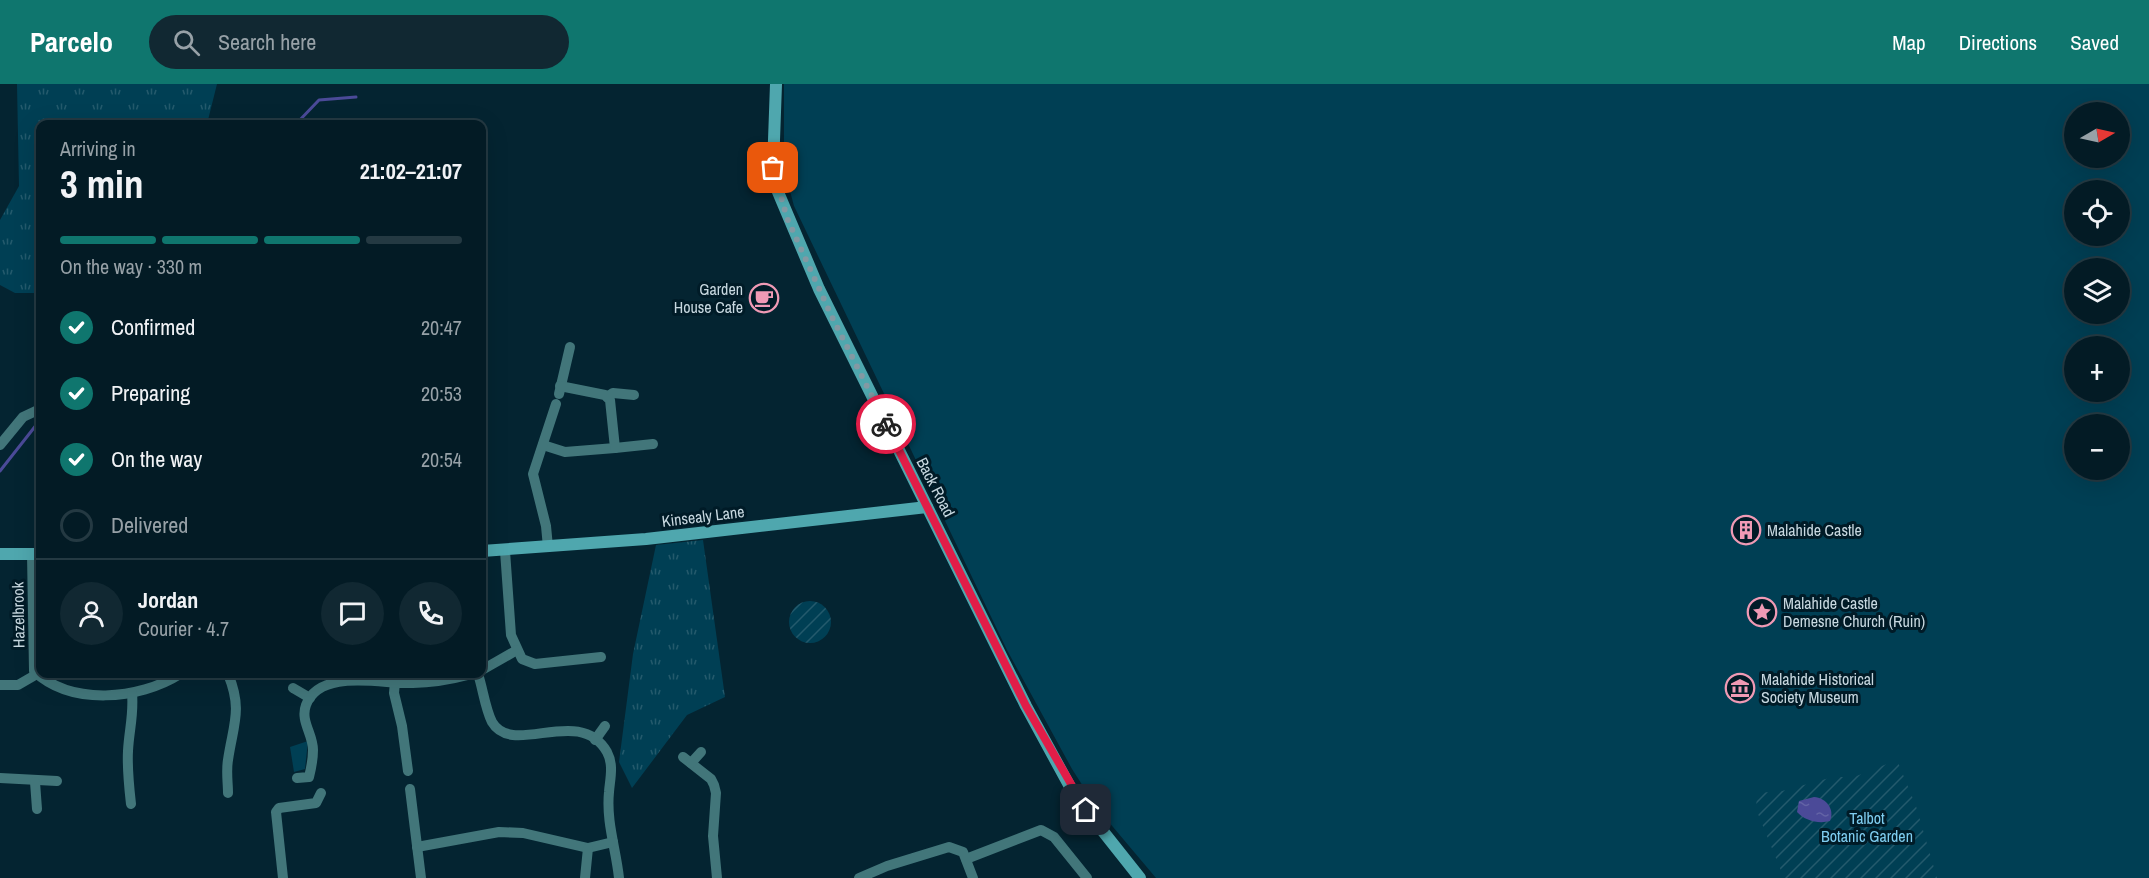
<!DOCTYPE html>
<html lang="en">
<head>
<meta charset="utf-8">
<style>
	body { margin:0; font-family:"Archivo Narrow",sans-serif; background:#112832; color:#f1f3f6; height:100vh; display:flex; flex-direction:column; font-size:22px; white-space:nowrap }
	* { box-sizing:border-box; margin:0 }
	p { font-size:20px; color:#97a1a7 }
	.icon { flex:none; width:33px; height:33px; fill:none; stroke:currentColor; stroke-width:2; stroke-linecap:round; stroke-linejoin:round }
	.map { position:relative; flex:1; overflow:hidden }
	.details { position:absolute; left:36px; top:36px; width:450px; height:558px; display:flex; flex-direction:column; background:#031b25; border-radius:12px; box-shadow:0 6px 24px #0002,0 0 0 2px #243942 }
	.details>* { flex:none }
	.needle { width:39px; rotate:81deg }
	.buttons { position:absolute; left:2064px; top:18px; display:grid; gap:12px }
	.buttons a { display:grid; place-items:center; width:66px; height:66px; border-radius:50%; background:#031b25; box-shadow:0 6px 24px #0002,0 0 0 2px #243942; font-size:30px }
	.pin { position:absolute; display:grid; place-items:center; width:51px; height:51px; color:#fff; margin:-26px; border-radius:12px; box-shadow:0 3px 9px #0006 }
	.courier { position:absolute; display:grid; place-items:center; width:60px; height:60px; margin:-30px; border:4px solid #e11d48; border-radius:50%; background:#fff; color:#222; box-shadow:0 2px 8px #0007 }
	.summary em { font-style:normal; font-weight:700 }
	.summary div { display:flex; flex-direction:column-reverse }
	.summary { display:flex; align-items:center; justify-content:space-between; height:102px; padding:0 24px }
	h1 { font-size:39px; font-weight:700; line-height:45px }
	.bar { display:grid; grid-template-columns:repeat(4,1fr); gap:9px 6px; align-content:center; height:72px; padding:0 24px }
	.bar i { height:8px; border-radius:4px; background:#243942 }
	.bar .current { background:#0f766e }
	.bar p { grid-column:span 4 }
	.line { display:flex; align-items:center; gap:15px; padding:0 24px; border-top:2px solid #243942 }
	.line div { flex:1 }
	.round { display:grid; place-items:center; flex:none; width:63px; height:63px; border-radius:32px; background:#112832 }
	ol { padding:0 24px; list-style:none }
	li { display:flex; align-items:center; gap:18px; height:66px }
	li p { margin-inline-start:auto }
	li .icon { padding:6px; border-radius:50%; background:#0f766e; color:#fff; stroke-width:4 }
	li:last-child { color:#97a1a7 }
	li i { width:33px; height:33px; border:3px solid #243942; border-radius:50% }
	header { display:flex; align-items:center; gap:36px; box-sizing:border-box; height:84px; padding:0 30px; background:#0f766e; color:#fff }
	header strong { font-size:28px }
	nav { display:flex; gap:33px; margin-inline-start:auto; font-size:21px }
	.search { width:420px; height:54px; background:#112832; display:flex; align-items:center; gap:15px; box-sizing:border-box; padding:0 21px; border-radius:33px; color:#97a1a7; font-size:22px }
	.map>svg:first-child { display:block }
	.grass { fill:url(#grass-tufts) }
	.park { fill:#003f54; fill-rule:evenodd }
	.garden { fill:url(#garden-furrows) }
	.water { fill:url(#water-ripples) }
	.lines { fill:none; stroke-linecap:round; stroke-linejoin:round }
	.stream { stroke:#4b4a98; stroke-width:3 }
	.street { stroke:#42767a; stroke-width:10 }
	.secondary { stroke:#4fa7ae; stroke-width:12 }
	.done { stroke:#8399a3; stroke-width:6; stroke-dasharray:0 10.8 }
	.route { stroke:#e11d48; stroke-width:8 }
	.labels { text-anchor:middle; stroke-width:6; stroke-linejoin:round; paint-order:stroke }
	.poi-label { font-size:16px; fill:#c7d8e0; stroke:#001b27; text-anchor:start }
	.street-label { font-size:16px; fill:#c7d8e0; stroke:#001b27 }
	.park-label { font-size:16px; fill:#7ecdf0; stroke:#001b27 }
</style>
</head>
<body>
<header>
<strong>Parcelo</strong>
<div class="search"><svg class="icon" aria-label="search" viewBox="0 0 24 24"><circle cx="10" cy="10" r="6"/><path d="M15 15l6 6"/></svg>Search here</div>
<nav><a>Map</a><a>Directions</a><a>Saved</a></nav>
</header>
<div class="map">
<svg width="2149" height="794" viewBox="0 0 2149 794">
	<defs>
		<pattern id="grass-tufts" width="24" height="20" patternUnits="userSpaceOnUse" patternTransform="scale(1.5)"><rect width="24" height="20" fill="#003f54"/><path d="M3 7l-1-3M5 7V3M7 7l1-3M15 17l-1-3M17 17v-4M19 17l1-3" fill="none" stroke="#245a6c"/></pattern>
		<pattern id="garden-furrows" width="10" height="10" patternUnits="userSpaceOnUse" patternTransform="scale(1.5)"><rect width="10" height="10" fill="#003f54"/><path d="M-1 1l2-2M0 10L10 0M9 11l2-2" fill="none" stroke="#245a6c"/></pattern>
		<pattern id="water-ripples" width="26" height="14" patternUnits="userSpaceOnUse" patternTransform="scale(1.5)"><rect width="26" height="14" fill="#4b4a98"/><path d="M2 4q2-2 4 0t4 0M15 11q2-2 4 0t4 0" fill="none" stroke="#6363a6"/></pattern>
	</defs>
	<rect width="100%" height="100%" fill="#042431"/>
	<g class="grass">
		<path d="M17 0H217L207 40H40V209H15L0 201V136L19 102Z"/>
		<path d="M703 456 725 613 687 631 632 704 619 678 633 570 656 461Z"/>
	</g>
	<g class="park">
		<path d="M784 0H2149V794H1156L1097 724 1072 685 1007 566 794 122 784 85ZM2074 28H2120V74H2074ZM2074 106H2120V152H2074ZM2074 184H2120V230H2074ZM2074 262H2120V308H2074ZM2074 340H2120V386H2074Z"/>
		<path d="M308 657 305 685 294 688 290 663Z"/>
	</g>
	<g class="garden">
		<circle cx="810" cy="538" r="21"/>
		<path d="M1897 676 1916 722 1937 794H1784L1756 725 1757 709 1782 707 1833 693H1854Z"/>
	</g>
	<path class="water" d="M1814 713C1826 714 1835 725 1830 737 1819 740 1805 737 1797 728L1799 717Z"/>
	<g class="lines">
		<g class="stream">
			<path d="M296 40 319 16 356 13"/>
			<path d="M0 387 37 340"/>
		</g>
		<g class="street">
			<path d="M559 310 570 263"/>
			<path d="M607 313 613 309 634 311"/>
			<path d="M0 361 23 333 40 325"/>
			<path d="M543 361 565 368 615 364 610 316 605 311 560 302"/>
			<path d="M615 364 653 360"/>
			<path d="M548 463 546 442 533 390 556 320"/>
			<path d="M505 467 511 551 522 575 535 580 601 573"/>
			<path d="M32 470 34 587C71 622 139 616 180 590"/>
			<path d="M482 586 517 566"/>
			<path d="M228 590C243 626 233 641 228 676 226 687 228 699 228 709"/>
			<path d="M478 590C483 605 485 624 492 638 513 674 579 620 607 668 614 681 610 695 609 708 606 738 616 765 619 794"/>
			<path d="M395 598 394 609 402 642 408 687"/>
			<path d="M0 601H18L37 590"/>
			<path d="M293 604 310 614"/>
			<path d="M595 656 605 642"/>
			<path d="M683 673 711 695 714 701 716 709 713 752 717 794"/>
			<path d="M691 679 701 668"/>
			<path d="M0 694 57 697"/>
			<path d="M297 694 309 693C311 685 313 674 313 666 313 650 300 637 306 621 320 583 385 601 413 599 433 599 453 595 472 590"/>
			<path d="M35 698 37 725"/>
			<path d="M410 705 421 794"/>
			<path d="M131 720C129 702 127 685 128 667 129 646 134 631 132 609"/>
			<path d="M417 763 499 748 523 749 588 764 613 758"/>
			<path d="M966 775 1041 746 1054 753 1087 794"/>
			<path d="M283 794 276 728 279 724 316 719 321 709"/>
			<path d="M585 794 588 764"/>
			<path d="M859 794 887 782 949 763 963 768 973 794"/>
		</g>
		<g class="secondary">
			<path d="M776 0 773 84 778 108 819 205 1026 622 1075 712 1140 794"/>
			<path d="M482 467 646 455 927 423"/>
			<path d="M0 470H40"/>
		</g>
	</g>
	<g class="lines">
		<path class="done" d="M773 84 787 134 832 233 886 340"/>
		<path class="route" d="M886 340 1026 622 1086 726"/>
	</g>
	<defs>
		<g id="cafe-ring" transform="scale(1.5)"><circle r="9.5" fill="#001b27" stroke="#f09ab5" stroke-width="1.5"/><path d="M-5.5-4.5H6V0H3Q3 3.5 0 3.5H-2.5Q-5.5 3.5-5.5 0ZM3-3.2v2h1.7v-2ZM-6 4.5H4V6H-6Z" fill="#f09ab5"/></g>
		<g id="building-ring" transform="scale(1.5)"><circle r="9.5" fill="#001b27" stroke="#f09ab5" stroke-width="1.5"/><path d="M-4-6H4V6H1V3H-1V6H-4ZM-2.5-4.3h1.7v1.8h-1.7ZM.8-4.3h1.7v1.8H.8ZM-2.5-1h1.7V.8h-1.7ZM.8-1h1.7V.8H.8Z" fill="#f09ab5"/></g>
		<g id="sight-ring" transform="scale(1.5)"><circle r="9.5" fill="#001b27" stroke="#f09ab5" stroke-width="1.5"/><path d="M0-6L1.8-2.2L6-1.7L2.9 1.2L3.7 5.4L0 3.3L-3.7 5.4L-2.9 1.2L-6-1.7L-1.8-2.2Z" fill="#f09ab5"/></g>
		<g id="museum-ring" transform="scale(1.5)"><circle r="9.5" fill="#001b27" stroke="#f09ab5" stroke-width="1.5"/><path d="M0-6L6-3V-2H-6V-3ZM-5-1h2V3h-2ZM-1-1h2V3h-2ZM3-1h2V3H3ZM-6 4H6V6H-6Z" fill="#f09ab5"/></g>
	</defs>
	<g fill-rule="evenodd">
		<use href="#cafe-ring" x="764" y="214"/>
		<use href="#building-ring" x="1746" y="446"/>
		<use href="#sight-ring" x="1762" y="528"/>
		<use href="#museum-ring" x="1740" y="604"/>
	</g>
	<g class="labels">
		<g class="poi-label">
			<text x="743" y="211" text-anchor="end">Garden<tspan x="743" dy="18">House Cafe</tspan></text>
			<text x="1767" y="452">Malahide Castle</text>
			<text x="1783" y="525">Malahide Castle<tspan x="1783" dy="18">Demesne Church (Ruin)</tspan></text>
			<text x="1761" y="601">Malahide Historical<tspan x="1761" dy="18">Society Museum</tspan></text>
		</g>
		<g class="street-label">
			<text transform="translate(936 403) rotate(63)" y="6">Back Road</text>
			<text transform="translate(703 432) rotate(-7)" y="6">Kinsealy Lane</text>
			<text transform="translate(18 531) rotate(-91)" y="6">Hazelbrook</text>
		</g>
		<g class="park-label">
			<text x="1867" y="740">Talbot<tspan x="1867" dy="18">Botanic Garden</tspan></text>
		</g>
	</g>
</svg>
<div class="buttons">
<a><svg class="needle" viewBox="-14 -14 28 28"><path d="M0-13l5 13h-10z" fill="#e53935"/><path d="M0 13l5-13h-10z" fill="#97a1a7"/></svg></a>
<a><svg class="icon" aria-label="locate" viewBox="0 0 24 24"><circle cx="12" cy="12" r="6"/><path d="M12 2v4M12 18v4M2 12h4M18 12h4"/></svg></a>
<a><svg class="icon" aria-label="layers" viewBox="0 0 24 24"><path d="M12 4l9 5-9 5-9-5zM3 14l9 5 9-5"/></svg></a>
<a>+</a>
<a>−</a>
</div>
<div class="pin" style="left:773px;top:84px;background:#ea580c"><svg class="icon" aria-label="bag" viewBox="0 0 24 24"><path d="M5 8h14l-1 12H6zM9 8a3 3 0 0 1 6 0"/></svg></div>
<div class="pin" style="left:1086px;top:726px;background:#1f2937"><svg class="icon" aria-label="home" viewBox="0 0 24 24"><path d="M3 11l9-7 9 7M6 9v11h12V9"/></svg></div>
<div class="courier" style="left:886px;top:340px"><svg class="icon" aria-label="bike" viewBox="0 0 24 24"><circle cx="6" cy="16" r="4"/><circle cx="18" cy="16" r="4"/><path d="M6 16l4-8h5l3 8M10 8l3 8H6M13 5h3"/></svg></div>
<section class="details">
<div class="summary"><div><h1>3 min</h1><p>Arriving in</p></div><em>21:02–21:07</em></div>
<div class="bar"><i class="current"></i><i class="current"></i><i class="current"></i><i></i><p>On the way · 330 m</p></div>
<ol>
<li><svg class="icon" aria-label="check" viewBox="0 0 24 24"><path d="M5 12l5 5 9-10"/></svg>Confirmed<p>20:47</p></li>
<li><svg class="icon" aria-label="check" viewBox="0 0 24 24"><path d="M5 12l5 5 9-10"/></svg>Preparing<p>20:53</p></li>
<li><svg class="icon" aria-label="check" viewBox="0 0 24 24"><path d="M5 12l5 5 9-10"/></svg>On the way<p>20:54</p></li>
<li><i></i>Delivered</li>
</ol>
<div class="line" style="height:108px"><a class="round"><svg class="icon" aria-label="person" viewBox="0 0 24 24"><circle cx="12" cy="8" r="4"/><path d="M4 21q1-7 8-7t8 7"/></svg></a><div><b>Jordan</b><p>Courier · 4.7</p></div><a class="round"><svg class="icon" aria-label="chat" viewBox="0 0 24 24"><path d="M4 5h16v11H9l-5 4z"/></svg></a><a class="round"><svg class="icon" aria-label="phone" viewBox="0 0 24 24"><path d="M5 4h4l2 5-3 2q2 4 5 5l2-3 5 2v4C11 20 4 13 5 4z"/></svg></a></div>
</section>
</div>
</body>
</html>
